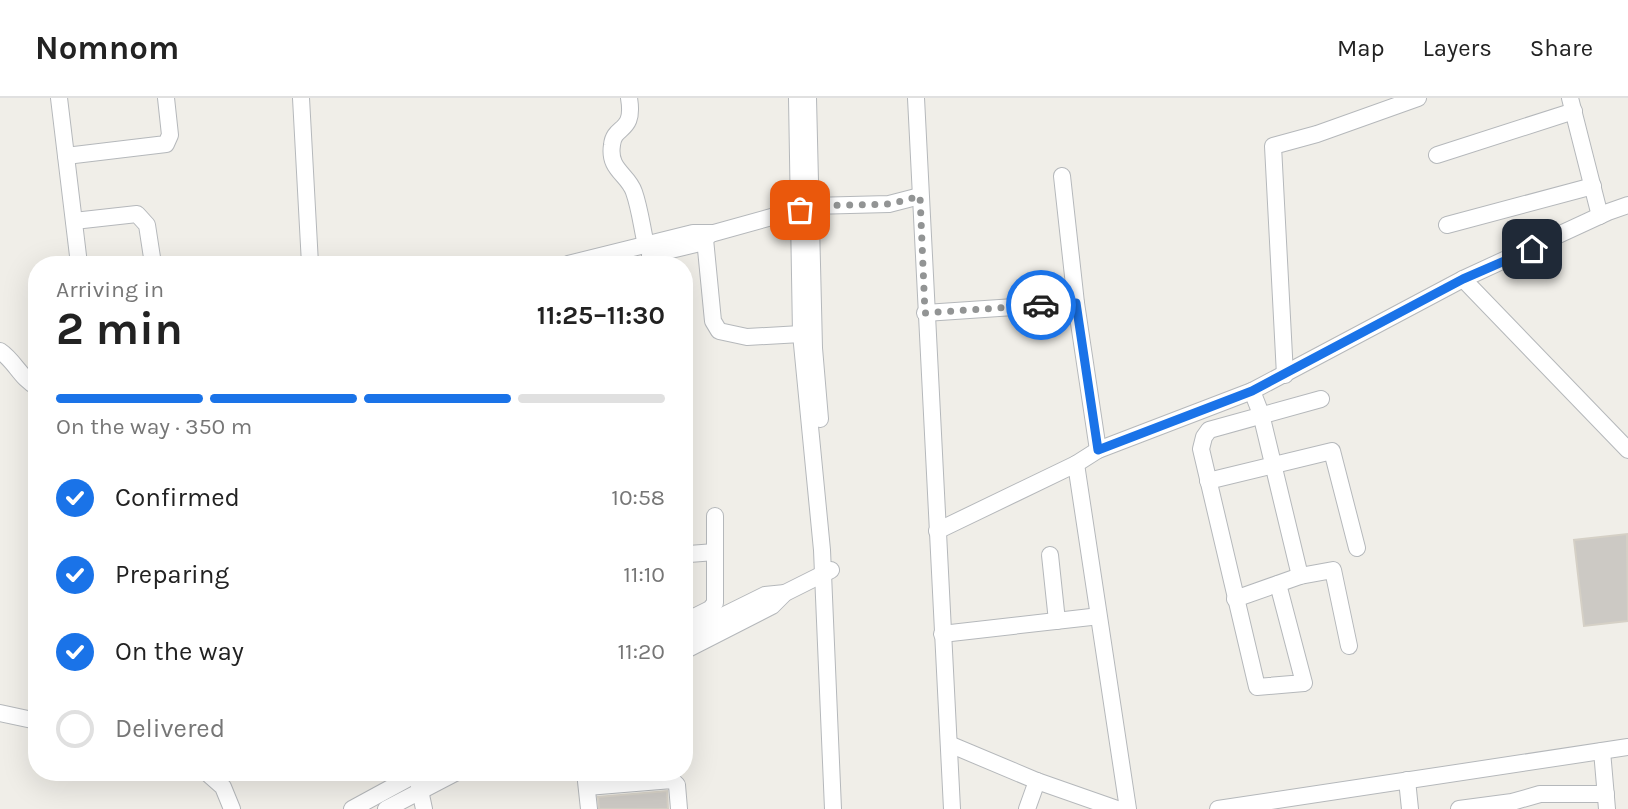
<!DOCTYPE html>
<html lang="en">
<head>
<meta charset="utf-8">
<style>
	body { margin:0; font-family:Karla,sans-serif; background:#f6f6f6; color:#222; height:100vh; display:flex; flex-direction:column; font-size:26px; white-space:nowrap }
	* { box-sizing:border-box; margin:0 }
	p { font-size:23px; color:#767676 }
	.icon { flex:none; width:38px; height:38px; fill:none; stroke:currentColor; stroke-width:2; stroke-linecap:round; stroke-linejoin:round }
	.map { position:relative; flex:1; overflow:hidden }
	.details { position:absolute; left:28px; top:158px; width:665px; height:525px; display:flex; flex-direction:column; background:#fff; border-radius:28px; box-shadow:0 7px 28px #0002 }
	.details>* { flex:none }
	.pin { position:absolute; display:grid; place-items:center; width:60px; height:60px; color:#fff; margin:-30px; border-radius:14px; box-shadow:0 4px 10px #0006 }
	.courier { position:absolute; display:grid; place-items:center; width:70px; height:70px; margin:-35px; border:5px solid #1a73e8; border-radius:50%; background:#fff; color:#222; box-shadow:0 2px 9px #0007 }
	.headline em { font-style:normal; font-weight:700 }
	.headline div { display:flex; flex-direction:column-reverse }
	.headline { display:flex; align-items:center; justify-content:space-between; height:119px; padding:0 28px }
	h1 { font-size:46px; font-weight:700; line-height:52px }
	.bar { display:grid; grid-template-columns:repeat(4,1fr); gap:10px 7px; align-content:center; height:84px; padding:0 28px }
	.bar i { height:9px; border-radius:5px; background:#e0e0e0 }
	.bar .on { background:#1a73e8 }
	.bar p { grid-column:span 4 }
	ol { padding:0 28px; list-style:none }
	li { display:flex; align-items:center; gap:21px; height:77px }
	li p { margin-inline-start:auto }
	li .icon { padding:7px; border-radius:50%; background:#1a73e8; color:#fff; stroke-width:4 }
	li:last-child { color:#767676 }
	li i { width:38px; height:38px; border:4px solid #e0e0e0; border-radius:50% }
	header { display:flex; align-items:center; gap:42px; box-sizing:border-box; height:98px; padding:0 35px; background:#fff; border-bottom:2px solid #e0e0e0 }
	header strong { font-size:33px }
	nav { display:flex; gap:38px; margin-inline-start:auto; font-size:24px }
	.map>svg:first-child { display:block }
	.building { fill:#ccc9c4; stroke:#d5d0c6; stroke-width:2 }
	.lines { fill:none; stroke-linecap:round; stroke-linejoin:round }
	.minor-casing { stroke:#b5b8bb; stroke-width:18 }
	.minor { stroke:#fff; stroke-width:16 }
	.done { stroke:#929494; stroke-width:7; stroke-dasharray:0 12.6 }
	.route { stroke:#1a73e8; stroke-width:9 }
</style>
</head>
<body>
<header>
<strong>Nomnom</strong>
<nav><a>Map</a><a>Layers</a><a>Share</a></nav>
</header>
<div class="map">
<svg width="1628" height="711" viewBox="0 0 1628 711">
	<rect width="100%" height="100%" fill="#f0eee8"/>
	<g class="building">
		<path d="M1627 436 1628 523 1584 528 1574 442Z"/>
		<path d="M667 693 668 711H599L598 699Z"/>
	</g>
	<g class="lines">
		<g class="minor-casing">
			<g id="minor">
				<path d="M59 0 79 166"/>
				<path d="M301 0 310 166"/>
				<path d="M629 0C635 36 614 26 612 47 608 72 628 76 634 94 640 111 642 130 646 147"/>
				<path d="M797 0 801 236 822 452 833 711"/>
				<path d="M808 0 814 250 820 321"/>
				<path d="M916 0 952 711"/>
				<path d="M1570 0 1600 118"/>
				<path d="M1437 57 1574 13"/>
				<path d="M66 58 166 46 170 37 166 0"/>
				<path d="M1062 78 1076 205 1098 352"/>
				<path d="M74 123 137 116 147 127 153 166"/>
				<path d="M1447 127 1593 88"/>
				<path d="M705 141 713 223 719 233 747 239 801 236"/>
				<path d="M650 157 696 146 711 136"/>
				<path d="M568 166 693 135H714L811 108 889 106 920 98"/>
				<path d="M1463 181 1628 352"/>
				<path d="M925 215 1076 205"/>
				<path d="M0 253C15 263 21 281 37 289"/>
				<path d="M1285 277 1273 48 1317 36 1418 0"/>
				<path d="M1252 293 1261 316 1300 478"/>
				<path d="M1076 366 1128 711"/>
				<path d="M1208 383 1332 353 1357 450"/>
				<path d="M937 433 1076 366 1098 352 1252 293 1463 181 1608 114 1628 107"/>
				<path d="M1050 457 1057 523"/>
				<path d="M684 458 689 456 715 454"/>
				<path d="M1278 486 1304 585 1257 589 1201 351 1204 339 1209 332 1321 301"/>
				<path d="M1235 501 1300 478 1333 472 1349 548"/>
				<path d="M684 524 710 511 715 505V418"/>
				<path d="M942 536 1091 519"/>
				<path d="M684 537 765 497 785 495"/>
				<path d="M684 553 772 508 785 495 831 472"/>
				<path d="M0 615 37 623"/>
				<path d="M949 646 1037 683 1117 711"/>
				<path d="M1602 653 1607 711"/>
				<path d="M206 674 223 689 232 711"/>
				<path d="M585 674 589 711"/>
				<path d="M1407 682 1410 711"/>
				<path d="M418 683 424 711"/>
				<path d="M587 689 672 682 677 687 679 711"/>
				<path d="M352 711 420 674"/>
				<path d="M386 711 457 674"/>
				<path d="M1027 711 1037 683"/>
				<path d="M1218 711 1628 649"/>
				<path d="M1459 711 1512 704 1540 696H1606"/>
			</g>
		</g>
		<use href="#minor" class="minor"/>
	</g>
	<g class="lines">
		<path class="done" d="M800 112 811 108 890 106 920 98 925 215 1041 207"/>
		<path class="route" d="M1041 207 1076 205 1098 352 1252 293 1463 181 1532 151"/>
	</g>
</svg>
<div class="pin" style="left:800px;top:112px;background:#ea580c"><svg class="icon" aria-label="bag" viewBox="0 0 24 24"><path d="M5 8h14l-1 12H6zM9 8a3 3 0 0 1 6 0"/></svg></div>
<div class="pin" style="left:1532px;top:151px;background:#1f2937"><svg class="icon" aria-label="home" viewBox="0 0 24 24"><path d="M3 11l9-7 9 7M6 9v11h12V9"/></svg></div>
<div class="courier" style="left:1041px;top:207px"><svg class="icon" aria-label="car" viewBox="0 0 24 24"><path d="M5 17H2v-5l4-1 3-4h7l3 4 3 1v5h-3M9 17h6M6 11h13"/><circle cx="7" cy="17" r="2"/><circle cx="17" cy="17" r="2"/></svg></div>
<section class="details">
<div class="headline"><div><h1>2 min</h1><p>Arriving in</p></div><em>11:25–11:30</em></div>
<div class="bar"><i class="on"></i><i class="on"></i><i class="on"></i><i></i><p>On the way · 350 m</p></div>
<ol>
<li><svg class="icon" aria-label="check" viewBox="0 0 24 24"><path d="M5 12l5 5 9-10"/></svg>Confirmed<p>10:58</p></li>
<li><svg class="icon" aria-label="check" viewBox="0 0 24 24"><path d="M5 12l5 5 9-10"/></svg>Preparing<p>11:10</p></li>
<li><svg class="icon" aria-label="check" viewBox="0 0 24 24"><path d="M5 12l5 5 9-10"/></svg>On the way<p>11:20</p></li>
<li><i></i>Delivered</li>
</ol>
</section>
</div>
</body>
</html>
